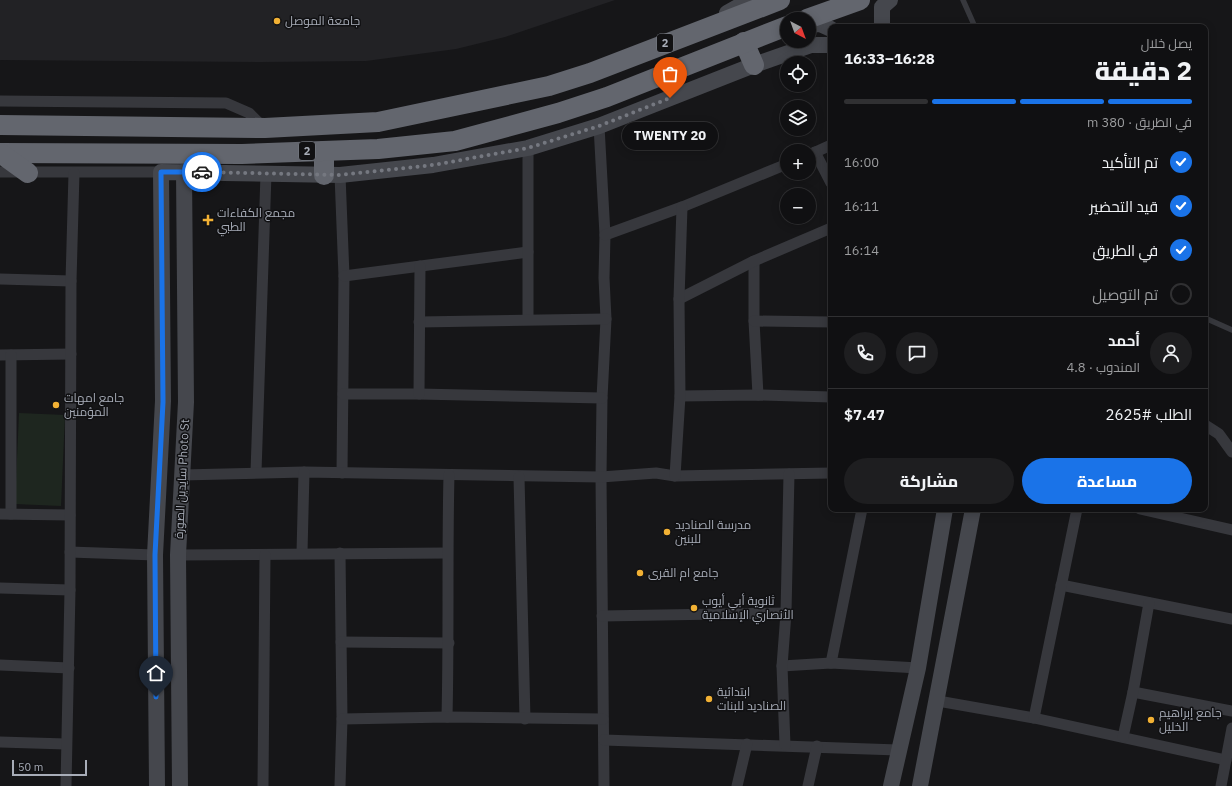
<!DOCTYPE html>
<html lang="ar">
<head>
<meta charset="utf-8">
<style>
	body { margin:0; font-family:"IBM Plex Sans",Cairo,sans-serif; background:#1e1e20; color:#f1f3f6; direction:rtl; height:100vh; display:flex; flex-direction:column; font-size:15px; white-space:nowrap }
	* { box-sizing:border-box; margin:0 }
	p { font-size:13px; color:#9c9d9f }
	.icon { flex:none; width:22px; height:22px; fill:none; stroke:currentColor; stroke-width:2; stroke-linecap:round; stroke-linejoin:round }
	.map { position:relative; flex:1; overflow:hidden; direction:ltr }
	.drawer { position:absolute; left:828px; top:24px; width:380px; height:488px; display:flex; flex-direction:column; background:#101012; border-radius:8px; box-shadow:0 2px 10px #0003,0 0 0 1px #303032; direction:rtl }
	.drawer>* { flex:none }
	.needle { width:26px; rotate:139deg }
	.controls { position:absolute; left:780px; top:12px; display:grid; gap:8px }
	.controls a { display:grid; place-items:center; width:36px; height:36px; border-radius:50%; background:#101012; box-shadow:0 2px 10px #0003,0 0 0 1px #303032; font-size:20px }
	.scale { position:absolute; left:12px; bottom:10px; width:75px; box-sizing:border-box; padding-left:4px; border:2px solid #a8adb8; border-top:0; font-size:11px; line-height:14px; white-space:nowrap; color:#a8adb8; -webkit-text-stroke:3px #111113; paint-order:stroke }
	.pin { position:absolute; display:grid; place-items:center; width:34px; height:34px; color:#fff; margin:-41px -17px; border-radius:50% 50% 50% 0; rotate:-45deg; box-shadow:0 0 4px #0007 }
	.pin .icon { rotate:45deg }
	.courier { position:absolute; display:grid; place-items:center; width:40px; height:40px; margin:-20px; border:3px solid #1a73e8; border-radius:50%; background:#fff; color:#222; box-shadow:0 1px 5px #0007 }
	.bubble { position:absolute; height:28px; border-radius:14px; background:#101012; box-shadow:0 2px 10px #0003,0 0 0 1px #303032; font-size:13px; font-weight:800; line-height:28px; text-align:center; direction:rtl }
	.summary em { font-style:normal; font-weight:800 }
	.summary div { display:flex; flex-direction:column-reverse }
	.summary { display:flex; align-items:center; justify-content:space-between; height:68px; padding:0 16px }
	h1 { font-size:26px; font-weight:800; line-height:30px }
	.bar { display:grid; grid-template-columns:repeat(4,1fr); gap:6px 4px; align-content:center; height:48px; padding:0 16px }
	.bar i { height:5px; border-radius:3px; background:#303032 }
	.bar .selected { background:#1a73e8 }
	.bar p { grid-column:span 4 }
	.line { display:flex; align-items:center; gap:10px; padding:0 16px; border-top:1px solid #303032 }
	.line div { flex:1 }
	.round { display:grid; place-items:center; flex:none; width:42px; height:42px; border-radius:21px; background:#1e1e20 }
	ol { padding:0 16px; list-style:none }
	li { display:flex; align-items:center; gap:12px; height:44px }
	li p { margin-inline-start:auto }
	li .icon { padding:4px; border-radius:50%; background:#1a73e8; color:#fff; stroke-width:4 }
	li:last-child { color:#9c9d9f }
	li i { width:22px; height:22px; border:2px solid #303032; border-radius:50% }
	.primary-button { display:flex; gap:8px; margin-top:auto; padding:8px 16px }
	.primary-button a { flex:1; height:46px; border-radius:24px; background:#1a73e8; color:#fff; font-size:16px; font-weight:800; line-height:46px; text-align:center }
	.primary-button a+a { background:#1e1e20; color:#f1f3f6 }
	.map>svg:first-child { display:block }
	.built { fill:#222225 }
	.green { fill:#1e261f }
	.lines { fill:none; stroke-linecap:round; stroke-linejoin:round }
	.lane { stroke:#37383d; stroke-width:5.5 }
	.street { stroke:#37383d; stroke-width:11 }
	.secondary { stroke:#45474d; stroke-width:16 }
	.highway { stroke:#63666e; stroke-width:20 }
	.done { stroke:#757880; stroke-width:4; stroke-dasharray:0 7.2 }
	.route { stroke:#1a73e8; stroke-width:5 }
	.poi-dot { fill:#f2b134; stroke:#111113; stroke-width:1.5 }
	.labels { text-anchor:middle; stroke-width:3; stroke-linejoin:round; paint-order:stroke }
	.shield { fill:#111113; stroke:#7b7e86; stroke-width:1 }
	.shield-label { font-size:11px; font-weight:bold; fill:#a8adb8 }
	.poi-label { font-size:12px; fill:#a8adb8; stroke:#111113; text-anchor:start }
	.street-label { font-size:12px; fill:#a8adb8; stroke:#111113 }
</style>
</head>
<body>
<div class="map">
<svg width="1232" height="786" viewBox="0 0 1232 786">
	<rect width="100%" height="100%" fill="#161618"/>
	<path class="built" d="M0 0H615L505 37 456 49 366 61 263 62 0 60Z"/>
	<path class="green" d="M19 413 65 415 61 506 15 504Z"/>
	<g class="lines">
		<g class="lane">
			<path d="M963 0 975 27"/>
			<path d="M1205 318 1232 330"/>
		</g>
		<g class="street">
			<path d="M0 101 226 103 249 113 264 128"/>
			<path d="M599 126 605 235 604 278 606 319 602 398 601 477 604 786"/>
			<path d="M815 152 831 183"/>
			<path d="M809 155 831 145"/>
			<path d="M0 172H161"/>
			<path d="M340 175 344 276 342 473"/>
			<path d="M605 235 682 207 787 164"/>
			<path d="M754 261V321L758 395"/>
			<path d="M344 276 528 252"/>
			<path d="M0 279 71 281"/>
			<path d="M679 299 754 261 831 228"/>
			<path d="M528 319V148"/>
			<path d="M754 321 831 322"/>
			<path d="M419 322 606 319"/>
			<path d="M0 355 71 354"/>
			<path d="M11 355V514"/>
			<path d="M343 394H419L602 398"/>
			<path d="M419 394 420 266"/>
			<path d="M680 396 758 395 831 397"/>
			<path d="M1205 425 1219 434 1232 452"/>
			<path d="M256 472 266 174"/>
			<path d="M182 475 304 472 601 477 656 473 675 476 831 473"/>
			<path d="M675 476 680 396 679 299 682 207"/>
			<path d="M519 477 525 719"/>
			<path d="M1140 509 1232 530"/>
			<path d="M0 514 70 515"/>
			<path d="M70 552 155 555"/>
			<path d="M302 553 304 472"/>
			<path d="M340 553 342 719 340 786"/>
			<path d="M178 555 447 553"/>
			<path d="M1061 585 1232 619"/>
			<path d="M0 588 70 590"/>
			<path d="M602 616 786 613"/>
			<path d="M341 642 449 643"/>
			<path d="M831 663 862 509"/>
			<path d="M0 665 69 668"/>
			<path d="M782 666 831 663 918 668"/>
			<path d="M1133 692 1232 711"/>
			<path d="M938 701 1034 718 1226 760"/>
			<path d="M447 717C449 636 447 555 449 475"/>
			<path d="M1034 718 1077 509"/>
			<path d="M342 719 447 717 603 719"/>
			<path d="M1123 737 1133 692 1149 603"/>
			<path d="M604 740 898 750"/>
			<path d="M0 742 66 744"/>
			<path d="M785 745 782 666 786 613 789 474"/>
			<path d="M66 786 70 590 71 281 74 173"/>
			<path d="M263 786 265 555"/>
			<path d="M737 786 747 744"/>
			<path d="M808 786 817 746"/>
			<path d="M1221 786 1232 728"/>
		</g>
		<g class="secondary">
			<path d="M727 13 750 0"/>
			<path d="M809 25 820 24 831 29"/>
			<path d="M882 27V7L890 0"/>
			<path d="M157 786 155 555 163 401 161 172 340 175 433 165 528 148 599 126 754 65 811 45H831"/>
			<path d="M180 786 178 555 186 402 184 172"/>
			<path d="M891 786 918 668 945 509"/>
			<path d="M920 786 973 509"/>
		</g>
		<g class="highway">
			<path d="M807 19 860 0"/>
			<path d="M744 42 754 65"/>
			<path d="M0 125 265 128 378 122 549 86 590 73 780 0"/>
			<path d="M324 151V175"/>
			<path d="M0 153 242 154 378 149 455 141 558 113 607 97 787 26"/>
			<path d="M0 153 28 173"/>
		</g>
	</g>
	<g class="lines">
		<path class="done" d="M202 172 340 175 433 165 528 148 599 126 670 98"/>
		<path class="route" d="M156 697 155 555 163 402 161 172H202"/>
	</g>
	<g class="poi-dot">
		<circle cx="277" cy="21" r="4"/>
		<path d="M206 214h4v4h4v4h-4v4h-4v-4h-4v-4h4z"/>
		<circle cx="56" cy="405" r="4"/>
		<circle cx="667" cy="532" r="4"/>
		<circle cx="640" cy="573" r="4"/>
		<circle cx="694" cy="608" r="4"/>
		<circle cx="709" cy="699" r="4"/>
		<circle cx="1151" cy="720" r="4"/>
	</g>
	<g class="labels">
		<g class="shield">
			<rect x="657" y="34" width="16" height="18" rx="3"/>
			<rect x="299" y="142" width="16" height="18" rx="3"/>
		</g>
		<g class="shield-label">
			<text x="665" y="47">2</text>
			<text x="307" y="155">2</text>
		</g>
		<g class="poi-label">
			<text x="285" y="25">جامعة الموصل</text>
			<text x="217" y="217">مجمع الكفاءات<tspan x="217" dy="14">الطبي</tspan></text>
			<text x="64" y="402">جامع امهات<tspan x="64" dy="14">المؤمنين</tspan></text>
			<text x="675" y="529">مدرسة الصناديد<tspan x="675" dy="14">للبنين</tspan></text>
			<text x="648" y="577">جامع ام القرى</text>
			<text x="702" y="605">ثانوية أبي أيوب<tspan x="702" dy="14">الأنصاري الإسلامية</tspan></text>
			<text x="717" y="696">ابتدائية<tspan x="717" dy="14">الصناديد للبنات</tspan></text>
			<text x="1159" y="717">جامع إبراهيم<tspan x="1159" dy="14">الخليل</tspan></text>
		</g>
		<g class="street-label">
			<text transform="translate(182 479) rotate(-87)" y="4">سايدين الصورة Photo St</text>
		</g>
	</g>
</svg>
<div class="controls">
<a><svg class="needle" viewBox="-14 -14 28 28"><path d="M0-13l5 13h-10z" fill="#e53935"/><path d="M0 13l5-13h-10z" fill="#9c9d9f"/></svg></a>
<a><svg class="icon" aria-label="locate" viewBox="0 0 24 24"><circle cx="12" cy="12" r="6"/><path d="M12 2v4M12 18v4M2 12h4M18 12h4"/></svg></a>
<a><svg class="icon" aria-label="layers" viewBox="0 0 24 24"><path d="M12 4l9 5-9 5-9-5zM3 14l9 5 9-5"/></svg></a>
<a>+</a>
<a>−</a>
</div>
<div class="scale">50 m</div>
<div class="pin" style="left:670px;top:98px;background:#ea580c"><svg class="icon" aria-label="bag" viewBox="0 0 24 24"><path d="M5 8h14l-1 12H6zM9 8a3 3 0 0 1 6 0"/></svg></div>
<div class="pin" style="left:156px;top:697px;background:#1f2937"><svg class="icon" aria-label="home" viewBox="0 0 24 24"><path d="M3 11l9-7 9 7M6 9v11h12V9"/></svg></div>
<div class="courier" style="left:202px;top:172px"><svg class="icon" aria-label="car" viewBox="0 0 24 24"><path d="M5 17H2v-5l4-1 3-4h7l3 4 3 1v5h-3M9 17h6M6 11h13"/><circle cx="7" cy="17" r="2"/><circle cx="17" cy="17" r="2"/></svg></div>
<div class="bubble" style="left:622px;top:122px;width:96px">TWENTY 20</div>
<section class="drawer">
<div class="summary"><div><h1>2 دقيقة</h1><p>يصل خلال</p></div><em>16:28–16:33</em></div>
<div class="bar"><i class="selected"></i><i class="selected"></i><i class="selected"></i><i></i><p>في الطريق · 380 m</p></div>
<ol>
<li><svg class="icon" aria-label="check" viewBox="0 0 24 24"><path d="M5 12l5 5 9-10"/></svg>تم التأكيد<p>16:00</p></li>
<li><svg class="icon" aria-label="check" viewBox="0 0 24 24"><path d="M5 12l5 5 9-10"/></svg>قيد التحضير<p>16:11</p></li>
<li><svg class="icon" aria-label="check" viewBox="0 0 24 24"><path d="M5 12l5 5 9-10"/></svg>في الطريق<p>16:14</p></li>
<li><i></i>تم التوصيل</li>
</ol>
<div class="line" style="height:72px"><a class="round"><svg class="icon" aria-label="person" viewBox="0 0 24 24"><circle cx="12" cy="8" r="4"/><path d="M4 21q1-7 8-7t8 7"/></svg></a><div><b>أحمد</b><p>المندوب · 4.8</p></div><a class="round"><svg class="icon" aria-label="chat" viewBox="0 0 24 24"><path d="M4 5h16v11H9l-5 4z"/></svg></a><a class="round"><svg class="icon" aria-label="phone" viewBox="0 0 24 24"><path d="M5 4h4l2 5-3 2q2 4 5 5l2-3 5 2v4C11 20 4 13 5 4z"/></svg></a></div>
<div class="line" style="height:52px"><div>الطلب #2625</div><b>$7.47</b></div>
<div class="primary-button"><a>مساعدة</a><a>مشاركة</a></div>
</section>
</div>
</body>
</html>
